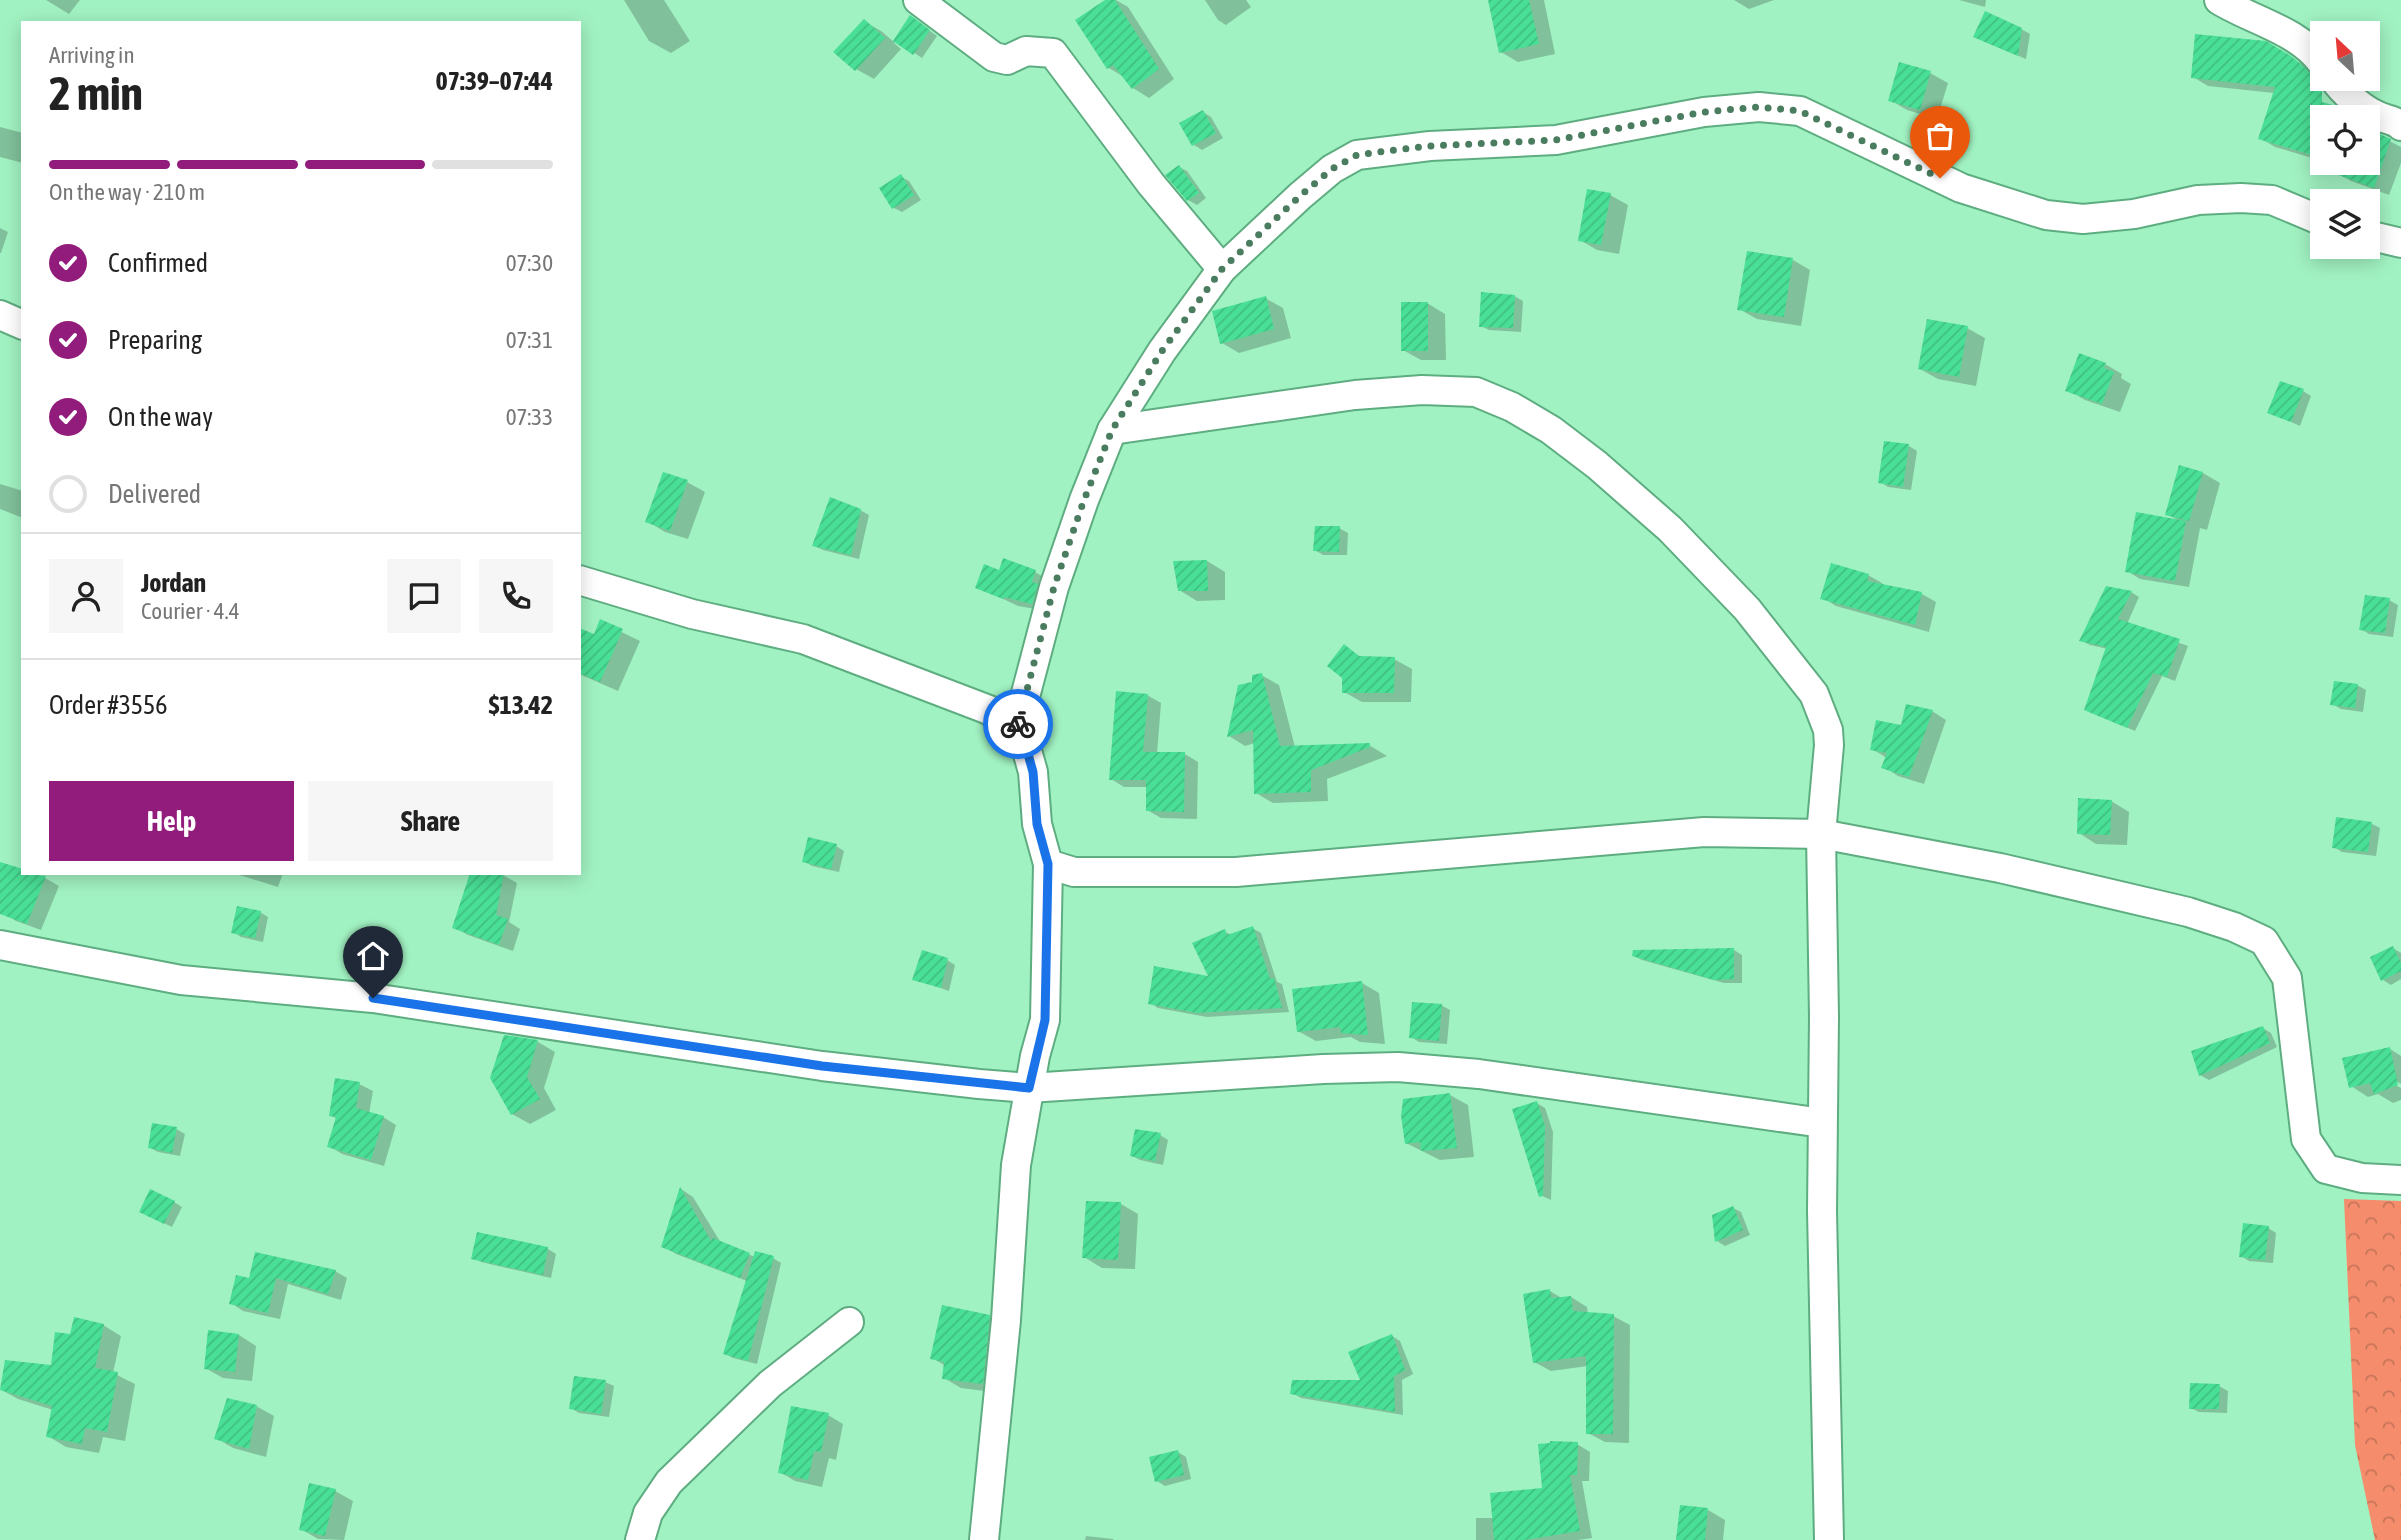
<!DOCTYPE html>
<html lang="en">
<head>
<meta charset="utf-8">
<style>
	body { margin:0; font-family:"Asap Condensed",sans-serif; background:#f6f6f6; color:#222; height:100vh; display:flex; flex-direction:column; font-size:26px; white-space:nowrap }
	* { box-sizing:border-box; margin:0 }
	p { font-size:23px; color:#767676 }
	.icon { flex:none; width:38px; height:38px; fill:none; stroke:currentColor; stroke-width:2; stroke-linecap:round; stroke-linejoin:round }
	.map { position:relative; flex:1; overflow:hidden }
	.panel { position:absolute; left:21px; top:21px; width:560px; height:854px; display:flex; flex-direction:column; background:#fff; border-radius:0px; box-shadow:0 4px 18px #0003 }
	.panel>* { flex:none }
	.needle { width:46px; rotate:334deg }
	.buttons { position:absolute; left:2310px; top:21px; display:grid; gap:14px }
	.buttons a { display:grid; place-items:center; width:70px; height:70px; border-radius:0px; background:#fff; box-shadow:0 4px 18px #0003; font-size:35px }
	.pin { position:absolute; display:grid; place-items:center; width:60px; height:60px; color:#fff; margin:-72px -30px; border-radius:50% 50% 50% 0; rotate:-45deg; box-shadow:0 0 7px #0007 }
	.pin .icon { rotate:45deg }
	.courier { position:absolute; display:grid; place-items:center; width:70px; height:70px; margin:-35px; border:5px solid #1a73e8; border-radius:50%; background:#fff; color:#222; box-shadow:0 2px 9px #0007 }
	.summary em { font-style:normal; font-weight:700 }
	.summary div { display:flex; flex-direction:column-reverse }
	.summary { display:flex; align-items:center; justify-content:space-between; height:119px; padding:0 28px }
	h1 { font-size:46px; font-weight:700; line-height:52px }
	.bar { display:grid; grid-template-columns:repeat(4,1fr); gap:10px 7px; align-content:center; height:84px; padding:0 28px }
	.bar i { height:9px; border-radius:5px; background:#e0e0e0 }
	.bar .current { background:#921c7b }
	.bar p { grid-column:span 4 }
	.line { display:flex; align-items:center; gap:18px; padding:0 28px; border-top:2px solid #e0e0e0 }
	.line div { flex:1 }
	.round { display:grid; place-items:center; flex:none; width:74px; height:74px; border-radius:0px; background:#f6f6f6 }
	ol { padding:0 28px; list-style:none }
	li { display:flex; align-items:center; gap:21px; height:77px }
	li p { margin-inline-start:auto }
	li .icon { padding:7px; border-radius:50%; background:#921c7b; color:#fff; stroke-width:4 }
	li:last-child { color:#767676 }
	li i { width:38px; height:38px; border:4px solid #e0e0e0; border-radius:50% }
	.action { display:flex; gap:14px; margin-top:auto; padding:14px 28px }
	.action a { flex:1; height:80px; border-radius:0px; background:#921c7b; color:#fff; font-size:28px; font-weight:700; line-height:80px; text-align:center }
	.action a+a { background:#f6f6f6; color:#222 }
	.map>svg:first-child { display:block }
	.forest { fill:url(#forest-crowns) }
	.shadow { fill:#0003 }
	.building { fill:url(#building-hatch) }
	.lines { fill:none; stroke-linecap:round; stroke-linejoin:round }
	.minor-casing { stroke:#5ead81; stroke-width:32 }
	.minor { stroke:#fff; stroke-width:28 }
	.done { stroke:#4a7c5f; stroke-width:7; stroke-dasharray:0 12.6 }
	.route { stroke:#1a73e8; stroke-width:9 }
</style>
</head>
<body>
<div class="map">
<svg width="2401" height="1540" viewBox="0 0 2401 1540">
	<defs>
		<pattern id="forest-crowns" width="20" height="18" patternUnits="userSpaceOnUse" patternTransform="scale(1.75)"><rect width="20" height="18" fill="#f58c6c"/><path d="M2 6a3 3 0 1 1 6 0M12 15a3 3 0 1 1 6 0" fill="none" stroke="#c67459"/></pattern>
		<pattern id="building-hatch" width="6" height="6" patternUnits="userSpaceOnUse" patternTransform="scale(1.75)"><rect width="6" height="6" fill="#49df96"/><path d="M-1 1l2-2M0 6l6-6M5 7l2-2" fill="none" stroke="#3fc081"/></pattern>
	</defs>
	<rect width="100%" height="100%" fill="#a1f2c2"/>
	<path class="forest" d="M2344 1199 2401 1201V1540H2375L2355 1445Z"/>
	<g class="shadow">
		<path d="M46 0H80L69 14Z"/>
		<path d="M624 0H664L690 41 671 53 649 41Z"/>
		<path d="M1109 0H1116L1128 7 1174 79 1149 98 1133 88 1124 77 1109 68Z"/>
		<path d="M1205 0H1246L1251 7 1226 25 1218 20Z"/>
		<path d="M1489 0H1544L1555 54 1518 62 1501 52Z"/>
		<path d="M1734 0H1774L1749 9Z"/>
		<path d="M1959 0H1986L1985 7Z"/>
		<path d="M911 17 937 36 922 58 896 41 894 43 901 49 874 79 856 69 864 21 881 31 894 42Z"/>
		<path d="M2021 29 2030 34 2026 59 1983 41Z"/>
		<path d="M2265 43 2307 67 2321 80 2313 97 2208 86 2193 77Z"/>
		<path d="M1930 73 1948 83 1937 119 1907 110 1890 100Z"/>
		<path d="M1203 112 1211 117 1223 138 1202 150 1194 145Z"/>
		<path d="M2268 115 2322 129V161L2275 147 2260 138Z"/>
		<path d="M0 127 23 133V163L0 157Z"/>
		<path d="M2368 130 2401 147V163L2389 195 2351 181 2335 172 2338 165 2329 163H2368Z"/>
		<path d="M1179 167 1187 171 1206 198 1197 205 1188 200Z"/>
		<path d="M901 177 909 181 921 200 902 212 894 208Z"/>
		<path d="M1610 195 1628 205 1619 254 1597 250 1580 240Z"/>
		<path d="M0 228 8 232 1 253H0Z"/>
		<path d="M1793 260 1810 270 1801 326 1757 319 1739 309Z"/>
		<path d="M1514 296 1523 301 1521 332 1489 330 1481 326Z"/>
		<path d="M1265 298 1283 308 1291 338 1239 353 1222 343Z"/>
		<path d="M1427 303 1445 314 1446 360H1421L1403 350Z"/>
		<path d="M1967 328 1985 338 1976 386 1938 379 1920 369Z"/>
		<path d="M2105 364 2122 374 2121 378 2131 384 2120 412 2085 400 2068 390Z"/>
		<path d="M2303 391 2311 396 2300 426 2269 412Z"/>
		<path d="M1909 446 1917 451 1911 490 1888 487 1880 482Z"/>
		<path d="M2181 467 2203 473 2220 483 2207 530 2200 528 2189 587 2140 579 2127 571 2181 522 2167 514Z"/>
		<path d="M664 474 687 482 705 492 688 539 665 532 647 521Z"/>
		<path d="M0 484 23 491V518L0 509Z"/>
		<path d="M860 510 869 515 859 559 823 550 815 546Z"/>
		<path d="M1339 528 1348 533 1347 555H1323L1315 550Z"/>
		<path d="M1207 561 1225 572V600L1197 601 1179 590Z"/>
		<path d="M1000 572H1035L1049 580 1047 611 1018 606 978 587Z"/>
		<path d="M1868 575 1882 583V586L1922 594 1936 602 1929 632 1836 606 1823 598Z"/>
		<path d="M2131 592 2139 597 2127 624 2188 646 2175 681 2162 676 2135 731 2094 713 2108 649 2090 645 2082 641Z"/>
		<path d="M2389 600 2398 605 2393 637 2369 634 2361 629Z"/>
		<path d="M601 622 640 641 618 691 579 674V630L595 637Z"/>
		<path d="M1344 647 1363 658 1394 659 1412 669 1411 702H1362L1344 692Z"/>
		<path d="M1261 675 1279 685 1295 747 1369 745 1387 756 1327 779 1328 801 1273 803 1256 793 1255 743 1245 746 1229 736 1253 683Z"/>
		<path d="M2357 685 2366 690 2363 712 2341 709 2332 704Z"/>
		<path d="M1147 695 1161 703 1157 754H1185L1198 762 1197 819 1161 818 1147 810 1148 787H1124L1111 779Z"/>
		<path d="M1932 711 1946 720 1924 784 1898 776 1884 767 1887 758 1872 749 1902 727Z"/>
		<path d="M2111 801 2129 812 2127 845 2096 844 2079 833Z"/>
		<path d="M2338 819 2372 824 2380 828 2376 856 2342 852 2334 847Z"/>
		<path d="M836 846 844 851 839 872 812 866 804 861Z"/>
		<path d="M0 864 23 873 45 878 59 886 41 930 16 921 0 911Z"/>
		<path d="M233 873H283L278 887Z"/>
		<path d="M503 875 517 883 509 922 520 929 513 951 468 935 454 927Z"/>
		<path d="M260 912 268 917 263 942 241 937 233 932Z"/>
		<path d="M1252 928 1261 933 1277 982 1282 984 1289 1012 1207 1017 1158 1008 1150 1003 1212 978 1224 931 1231 935Z"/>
		<path d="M2393 948 2401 953V979L2391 985 2383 980Z"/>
		<path d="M1734 950 1742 955V983H1724L1642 960 1634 956Z"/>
		<path d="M947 960 955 965 949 991 914 979Z"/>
		<path d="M1362 983 1379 993 1385 1044 1360 1042 1351 1037 1316 1041 1298 1031Z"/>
		<path d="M1441 1005 1450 1010 1447 1044 1419 1042 1411 1037Z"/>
		<path d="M2263 1028 2271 1033 2277 1047 2209 1080 2200 1075Z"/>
		<path d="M505 1037 538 1042 555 1052 544 1088 556 1110 530 1124 512 1114Z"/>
		<path d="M2390 1049 2401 1056V1084L2392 1079 2390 1082 2401 1088V1100L2393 1103 2378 1094 2368 1097 2351 1086Z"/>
		<path d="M359 1084 373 1091 369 1114 383 1117 396 1125 384 1166 342 1154 329 1146 337 1119 331 1115Z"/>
		<path d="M1450 1095 1468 1105 1474 1157 1440 1160 1406 1143Z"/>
		<path d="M1537 1103 1545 1108 1553 1132 1551 1200 1540 1195Z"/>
		<path d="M176 1129 185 1134 180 1156 158 1152 149 1147Z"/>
		<path d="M1160 1135 1168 1140 1163 1165 1140 1160 1132 1156Z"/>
		<path d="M681 1189 693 1197 721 1243 755 1257 773 1258 781 1263 757 1364 733 1358 725 1354 747 1281 676 1254 663 1246Z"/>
		<path d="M174 1202 182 1207 172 1227 149 1216Z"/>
		<path d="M1121 1204 1138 1214 1135 1269 1102 1268 1084 1257Z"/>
		<path d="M1733 1208 1741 1212 1750 1235 1725 1246 1717 1241 1714 1216Z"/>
		<path d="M2268 1228 2276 1233 2273 1263 2249 1261 2241 1256Z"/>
		<path d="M478 1234 548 1249 556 1254 551 1278 481 1262 473 1258Z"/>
		<path d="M335 1271 347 1278 341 1300 288 1284 280 1319 243 1311 231 1303 250 1280Z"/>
		<path d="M1550 1291 1563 1299 1571 1297 1587 1307 1588 1314 1613 1316 1630 1325 1629 1443 1605 1442 1588 1433V1366L1551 1371 1534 1362Z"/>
		<path d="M989 1317 1007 1327 1000 1393 961 1388 944 1378 946 1366 932 1358Z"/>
		<path d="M103 1325 121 1336 113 1373 135 1384 125 1441 103 1437 99 1453 66 1447 48 1436 53 1410 18 1399 0 1389 52 1367 72 1336Z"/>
		<path d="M239 1335 256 1346 252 1381 223 1378 205 1368Z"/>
		<path d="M1392 1336 1400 1341 1413 1374 1402 1380 1403 1415 1301 1398 1292 1393 1362 1382Z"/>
		<path d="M605 1382 614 1386 609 1417 579 1413 571 1408Z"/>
		<path d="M2219 1386 2228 1391 2227 1413 2199 1412 2191 1408Z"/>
		<path d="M256 1406 274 1416 266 1457 233 1448 216 1438Z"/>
		<path d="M828 1415 843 1424 836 1460 829 1458 822 1487 795 1481 780 1472Z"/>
		<path d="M1577 1444 1590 1452 1589 1481H1582L1592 1538 1578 1540H1476V1518H1494L1544 1490Z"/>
		<path d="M1178 1452 1186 1457 1191 1479 1165 1486 1157 1481Z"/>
		<path d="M335 1491 353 1501 344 1540 318 1539 301 1529Z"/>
		<path d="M1682 1507 1708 1510 1725 1520 1723 1540H1678Z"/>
		<path d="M1086 1536 1113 1539 1114 1540H1085Z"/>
	</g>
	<g class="building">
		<path d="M1105 0H1115L1159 69 1132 89 1113 65 1107 69 1075 20Z"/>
		<path d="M1488 0H1529L1539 44 1499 53Z"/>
		<path d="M1985 11 2022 28 2018 56 1973 37Z"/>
		<path d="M910 15 930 30 913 55 893 41Z"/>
		<path d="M864 19 885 38 855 71 833 52Z"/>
		<path d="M2195 34 2266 41 2291 56 2318 79 2322 91V102L2336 106 2349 117H2322V158L2258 139 2275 87 2191 78Z"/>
		<path d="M1899 62 1931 71 1920 110 1888 101Z"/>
		<path d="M1203 110 1216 133 1192 146 1179 123Z"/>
		<path d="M2368 129 2391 139 2374 188 2333 173 2337 163H2368Z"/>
		<path d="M1179 165 1199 193 1187 201 1165 175Z"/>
		<path d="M901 174 914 195 892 209 879 188Z"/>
		<path d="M1587 189 1611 193 1601 245 1578 241Z"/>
		<path d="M1747 251 1793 258 1784 317 1737 310Z"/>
		<path d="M1481 292 1515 295 1513 328 1479 327Z"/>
		<path d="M1266 296 1274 329 1220 344 1212 311Z"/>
		<rect x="1401" y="302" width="27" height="49"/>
		<path d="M1927 319 1968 326 1959 377 1918 369Z"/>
		<path d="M2079 353 2106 363 2104 368 2114 372 2102 404 2065 391Z"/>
		<path d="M2280 381 2304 389 2291 422 2267 413Z"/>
		<path d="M1884 441 1909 444 1903 487 1878 483Z"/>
		<path d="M2179 465 2203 472 2189 521 2165 515Z"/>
		<path d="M663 472 688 480 670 531 645 522Z"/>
		<path d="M830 497 861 509 851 555 812 546Z"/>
		<path d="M2136 512 2186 521 2175 581 2125 572Z"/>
		<path d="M1315 526H1340L1339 552 1313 551Z"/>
		<path d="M1003 558 1036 570 1032 582 1038 584 1032 604 1004 597 1003 599 975 588 984 564 999 570Z"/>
		<path d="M1207 560 1208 591H1178L1173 561Z"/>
		<path d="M1831 563 1869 574 1867 581 1922 592 1915 625 1820 599Z"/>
		<path d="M2106 586 2132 591 2118 619 2180 639 2167 677 2153 673 2127 728 2084 710 2106 647 2079 641Z"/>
		<path d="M2365 595 2390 598 2385 633 2359 630Z"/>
		<path d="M600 619 623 629 600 682 579 673V628L594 634Z"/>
		<path d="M1344 644 1359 656 1395 657 1394 693H1342V678L1327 666Z"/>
		<path d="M1262 673 1280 746 1370 743V747L1311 770V792L1254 794 1253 730 1227 737 1238 685 1252 682V675Z"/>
		<path d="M2334 681 2358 684 2355 708 2330 705Z"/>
		<path d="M1116 691 1148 694 1143 752H1185L1184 812 1146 811V780H1109Z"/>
		<path d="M1906 704 1933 710 1909 777 1881 768 1887 753 1870 750 1876 720 1901 725Z"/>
		<path d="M2078 798 2112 800 2110 835 2077 834Z"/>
		<path d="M2336 817 2372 822 2368 852 2332 848Z"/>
		<path d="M808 837 837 844 831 869 802 862Z"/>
		<path d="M0 862 23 869V873L46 876 27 924 0 914Z"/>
		<path d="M470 873H504L496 915 508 919 499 945 452 928Z"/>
		<path d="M237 906 261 911 255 938 231 933Z"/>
		<path d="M1253 926 1270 979 1274 978 1282 1008 1197 1013 1148 1004 1154 966 1208 976 1192 943 1225 929 1227 935Z"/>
		<path d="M2393 946 2401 963V971L2381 981 2370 957Z"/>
		<path d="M1734 948V979L1714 980 1632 956 1633 950Z"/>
		<path d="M922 950 948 958 941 988 912 980Z"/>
		<path d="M1362 981 1368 1035 1341 1033 1340 1027 1297 1032 1292 989Z"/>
		<path d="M1412 1002 1442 1004 1439 1041 1409 1038Z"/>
		<path d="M2263 1026 2270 1043 2199 1076 2191 1051Z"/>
		<path d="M504 1035 538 1040 527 1077 540 1099 511 1115 490 1078Z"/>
		<path d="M2390 1047 2398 1085 2374 1094 2370 1083 2349 1088 2342 1058Z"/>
		<path d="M335 1078 360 1082 356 1108 384 1116 371 1160 327 1147 336 1117 329 1116Z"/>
		<path d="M1450 1093 1457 1148 1421 1151 1420 1142 1405 1144 1401 1116 1403 1099Z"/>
		<path d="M1537 1101 1545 1126 1543 1196 1539 1197 1512 1109Z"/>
		<path d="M152 1123 177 1127 172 1153 148 1148Z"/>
		<path d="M1135 1129 1161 1133 1155 1161 1130 1156Z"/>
		<path d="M680 1187 711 1241 713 1238 750 1253 740 1278 661 1247Z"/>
		<path d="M150 1189 175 1201 164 1224 139 1212Z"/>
		<path d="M1086 1201 1121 1202 1118 1260 1082 1258Z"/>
		<path d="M1733 1206 1743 1230 1715 1242 1712 1215Z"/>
		<path d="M2243 1223 2269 1226 2265 1260 2239 1257Z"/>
		<path d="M477 1232 548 1247 543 1275 471 1259Z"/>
		<path d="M755 1251 774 1256 748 1361 723 1354Z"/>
		<path d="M255 1252 336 1270 328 1294 276 1278 268 1313 229 1304 236 1275 249 1278Z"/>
		<path d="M1550 1289 1551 1298 1571 1296 1573 1311 1614 1314 1613 1434H1586V1356L1533 1363 1523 1294Z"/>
		<path d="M942 1305 990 1315 983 1384 942 1379 944 1362 930 1359Z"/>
		<path d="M74 1317 104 1324 95 1368 118 1372 107 1432 85 1428 82 1444 46 1437 52 1406 0 1390 5 1360 51 1365 55 1332 70 1334Z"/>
		<path d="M208 1330 239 1334 235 1372 204 1369Z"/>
		<path d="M1392 1334 1405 1370 1394 1376 1395 1412 1290 1394 1292 1380H1360L1348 1352Z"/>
		<path d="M574 1376 606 1380 601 1414 569 1409Z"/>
		<path d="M2190 1383 2220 1384 2219 1409H2189Z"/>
		<path d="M227 1398 257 1405 249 1449 214 1439Z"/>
		<path d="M791 1406 829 1413 821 1452 814 1451 808 1480 778 1473Z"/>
		<path d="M1550 1441 1578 1442 1577 1475H1570L1580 1531 1524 1540H1494L1490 1493 1542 1488 1538 1444 1550 1443Z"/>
		<path d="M1178 1450 1184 1475 1155 1482 1149 1457Z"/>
		<path d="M309 1483 336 1489 325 1536 299 1530Z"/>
		<path d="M1680 1505 1708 1508 1705 1540H1676Z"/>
	</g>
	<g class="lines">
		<g class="minor-casing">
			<g id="minor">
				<path d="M918 0 994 57 1007 60 1026 51 1053 53 1151 184 1222 269"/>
				<path d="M2219 0C2253 21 2298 30 2322 63"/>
				<path d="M2334 79C2343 92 2361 108 2376 115 2385 120 2394 119 2401 126"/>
				<path d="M2368 235 2401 243"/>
				<path d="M0 315 23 325"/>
				<path d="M1112 430 1355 395 1422 390 1476 392 1512 407 1551 430 1597 465 1670 529 1747 609 1814 694 1828 730 1829 745 1821 834 1824 1017 1822 1211 1829 1540"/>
				<path d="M579 580 692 614 803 639 989 710 1016 731 1026 747 1033 772 1037 824 1048 864 1074 872H1236L1704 832 1821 834 2000 868 2188 912 2234 927 2264 941 2287 978 2306 1139 2326 1169 2362 1178 2401 1180"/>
				<path d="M1016 731 1054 587 1084 500 1112 430 1162 351 1222 269 1300 196 1332 169 1357 155 1430 146 1556 140 1704 112 1759 107 1800 111 1961 188 2046 215 2083 219 2134 214 2198 200 2241 198 2272 200 2322 221"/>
				<path d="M0 945 181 980 373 998 822 1066 979 1084 1029 1088 1323 1069 1398 1067 1479 1074 1822 1123"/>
				<path d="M640 1540 648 1513 669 1482 770 1384 849 1322"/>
				<path d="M984 1540 1006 1320 1016 1165 1035 1056 1045 1020 1048 864"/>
			</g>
		</g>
		<use href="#minor" class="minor"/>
	</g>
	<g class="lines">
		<path class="done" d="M1018 724 1054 587 1084 500 1112 430 1162 351 1222 269 1300 196 1332 169 1357 155 1379 152 1430 146 1556 140 1704 112 1759 107 1800 111 1940 178"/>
		<path class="route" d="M373 998 822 1066 1029 1088 1045 1020 1048 864 1037 824 1033 772 1026 747 1016 731 1018 724"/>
	</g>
</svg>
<div class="buttons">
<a><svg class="needle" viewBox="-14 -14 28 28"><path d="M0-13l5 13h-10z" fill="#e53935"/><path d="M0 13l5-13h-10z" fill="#767676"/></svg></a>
<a><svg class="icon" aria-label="locate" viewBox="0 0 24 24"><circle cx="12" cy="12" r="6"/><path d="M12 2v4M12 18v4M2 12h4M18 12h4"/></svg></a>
<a><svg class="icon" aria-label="layers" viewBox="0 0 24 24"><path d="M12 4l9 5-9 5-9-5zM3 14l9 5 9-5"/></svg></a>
</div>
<div class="pin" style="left:1940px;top:178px;background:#ea580c"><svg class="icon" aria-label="bag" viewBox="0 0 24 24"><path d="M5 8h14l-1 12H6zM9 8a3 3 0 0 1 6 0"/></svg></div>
<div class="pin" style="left:373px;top:998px;background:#1f2937"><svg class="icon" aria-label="home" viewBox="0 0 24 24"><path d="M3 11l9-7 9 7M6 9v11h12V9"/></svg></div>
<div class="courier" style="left:1018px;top:724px"><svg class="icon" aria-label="bike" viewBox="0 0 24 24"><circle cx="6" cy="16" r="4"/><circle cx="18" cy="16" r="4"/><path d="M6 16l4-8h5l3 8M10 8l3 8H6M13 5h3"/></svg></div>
<section class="panel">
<div class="summary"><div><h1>2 min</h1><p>Arriving in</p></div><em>07:39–07:44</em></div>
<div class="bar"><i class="current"></i><i class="current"></i><i class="current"></i><i></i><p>On the way · 210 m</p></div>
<ol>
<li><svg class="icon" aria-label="check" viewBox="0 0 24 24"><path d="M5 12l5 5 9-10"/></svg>Confirmed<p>07:30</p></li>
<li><svg class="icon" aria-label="check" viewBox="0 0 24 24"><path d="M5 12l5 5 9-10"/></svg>Preparing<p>07:31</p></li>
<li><svg class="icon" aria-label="check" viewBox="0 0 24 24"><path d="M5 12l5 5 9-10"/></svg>On the way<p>07:33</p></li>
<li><i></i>Delivered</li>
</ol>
<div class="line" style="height:126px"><a class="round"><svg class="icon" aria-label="person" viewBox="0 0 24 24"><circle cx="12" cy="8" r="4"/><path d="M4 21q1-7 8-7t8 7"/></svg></a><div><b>Jordan</b><p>Courier · 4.4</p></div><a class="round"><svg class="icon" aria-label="chat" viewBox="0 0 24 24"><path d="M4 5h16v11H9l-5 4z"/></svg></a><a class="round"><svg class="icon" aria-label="phone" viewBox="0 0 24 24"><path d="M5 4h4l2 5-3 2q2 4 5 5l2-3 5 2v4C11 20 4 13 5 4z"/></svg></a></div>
<div class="line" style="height:91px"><div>Order #3556</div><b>$13.42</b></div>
<div class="action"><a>Help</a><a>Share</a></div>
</section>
</div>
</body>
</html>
